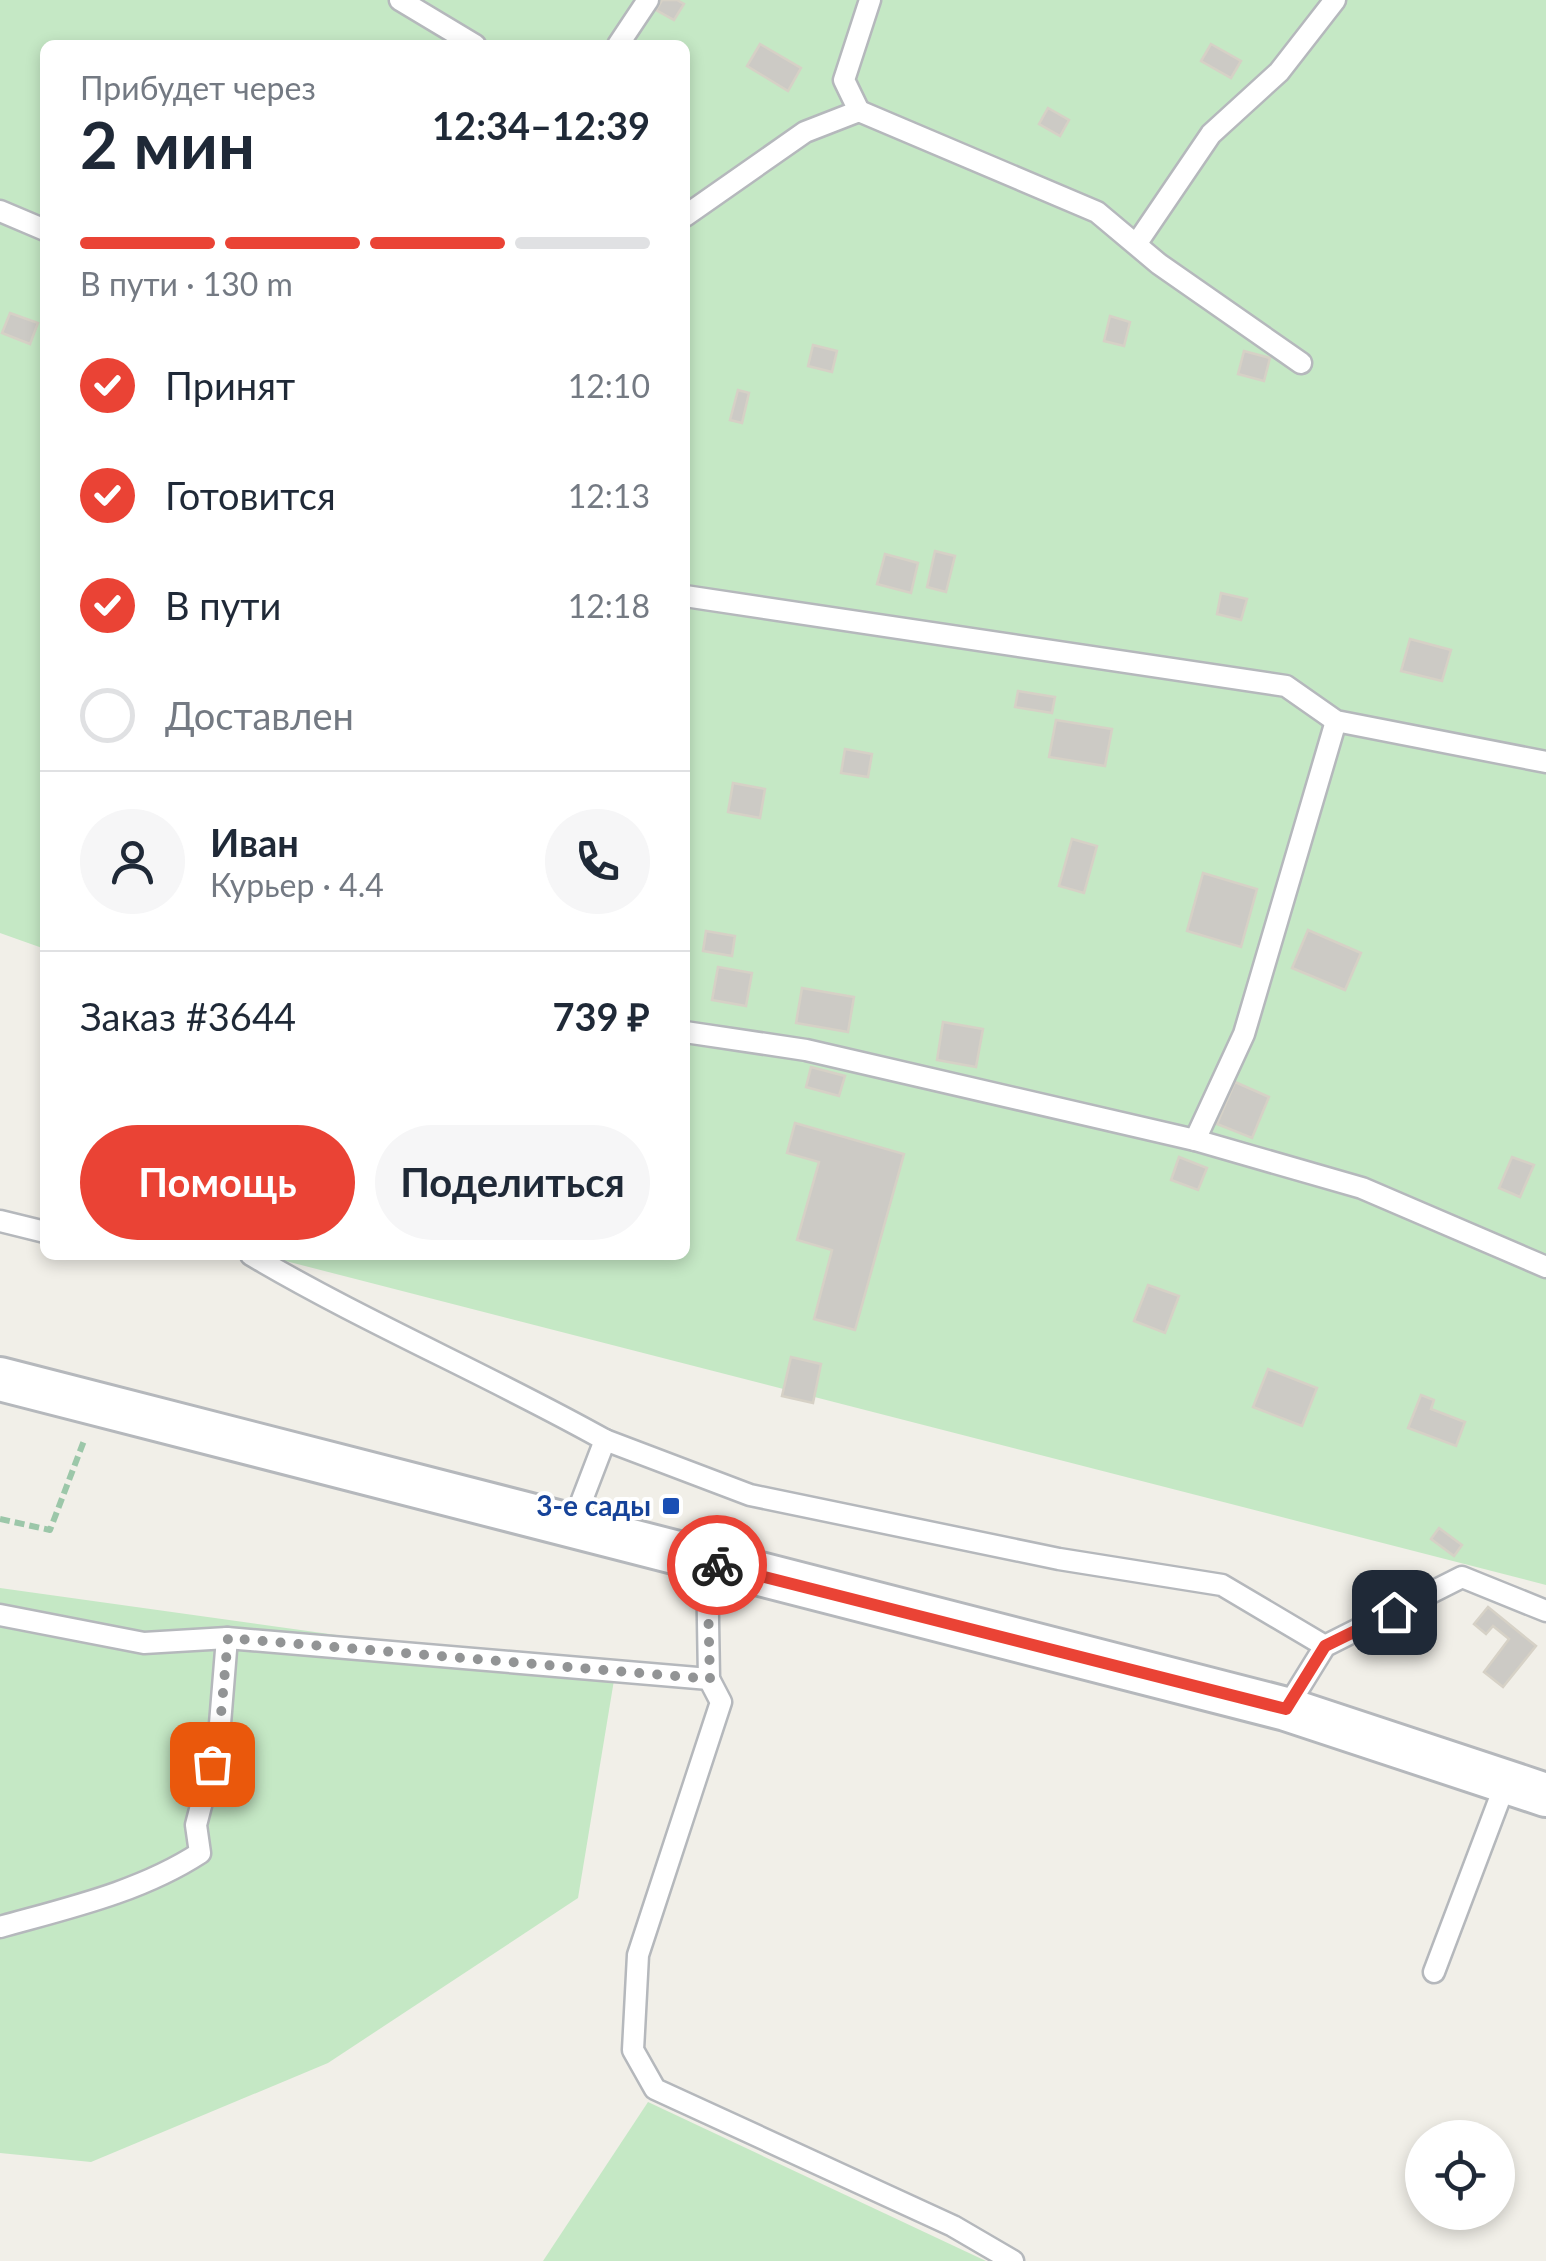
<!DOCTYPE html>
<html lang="ru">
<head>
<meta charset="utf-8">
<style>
	body { margin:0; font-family:Lato,sans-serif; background:#f6f6f7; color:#1f2937; height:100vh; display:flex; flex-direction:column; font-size:38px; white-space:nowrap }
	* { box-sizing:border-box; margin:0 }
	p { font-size:32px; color:#747a83 }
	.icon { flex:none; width:55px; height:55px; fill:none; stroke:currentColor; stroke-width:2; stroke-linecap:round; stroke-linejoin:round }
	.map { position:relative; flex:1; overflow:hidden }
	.drawer { position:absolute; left:40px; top:40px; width:650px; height:1220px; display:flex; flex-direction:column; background:#fff; border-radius:15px; box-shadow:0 5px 15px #0003 }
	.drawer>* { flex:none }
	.tools { position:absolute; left:1405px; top:2120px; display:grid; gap:20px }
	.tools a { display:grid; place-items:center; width:110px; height:110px; border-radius:50%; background:#fff; box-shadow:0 5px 15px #0003; font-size:50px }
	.pin { position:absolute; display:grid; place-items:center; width:85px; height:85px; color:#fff; margin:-42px; border-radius:20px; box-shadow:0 5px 15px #0006 }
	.courier { position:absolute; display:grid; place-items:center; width:100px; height:100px; margin:-50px; border:8px solid #ea4335; border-radius:50%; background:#fff; color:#222; box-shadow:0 2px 12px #0007 }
	.head em { font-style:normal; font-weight:700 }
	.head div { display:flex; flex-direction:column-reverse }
	.head { display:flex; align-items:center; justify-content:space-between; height:170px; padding:0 40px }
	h1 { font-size:65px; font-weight:700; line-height:75px }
	.bar { display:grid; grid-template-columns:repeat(4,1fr); gap:15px 10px; align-content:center; height:120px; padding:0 40px }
	.bar i { height:12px; border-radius:8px; background:#e0e1e3 }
	.bar .current { background:#ea4335 }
	.bar p { grid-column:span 4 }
	.line { display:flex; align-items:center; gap:25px; padding:0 40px; border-top:2px solid #e0e1e3 }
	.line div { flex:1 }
	.round { display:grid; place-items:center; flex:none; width:105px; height:105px; border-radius:52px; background:#f6f6f7 }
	ol { padding:0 40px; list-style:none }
	li { display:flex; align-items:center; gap:30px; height:110px }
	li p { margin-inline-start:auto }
	li .icon { padding:10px; border-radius:50%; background:#ea4335; color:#fff; stroke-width:4 }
	li:last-child { color:#747a83 }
	li i { width:55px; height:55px; border:5px solid #e0e1e3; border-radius:50% }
	.action { display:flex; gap:20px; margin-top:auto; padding:20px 40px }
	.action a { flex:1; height:115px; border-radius:60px; background:#ea4335; color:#fff; font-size:40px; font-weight:700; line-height:115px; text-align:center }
	.action a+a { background:#f6f6f7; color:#1f2937 }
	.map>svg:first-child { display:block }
	.green { fill:#c5e8c5 }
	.building { fill:#cccac5; stroke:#d6d1c6; stroke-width:2.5 }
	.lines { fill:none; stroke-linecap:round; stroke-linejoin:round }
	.service-casing { stroke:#b5b8bc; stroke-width:25 }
	.minor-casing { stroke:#b5b8bc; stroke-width:48 }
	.path { stroke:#9cc7a9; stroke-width:6; stroke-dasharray:10 5; stroke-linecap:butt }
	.service { stroke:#fff; stroke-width:20 }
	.minor { stroke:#fff; stroke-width:42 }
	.done { stroke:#929495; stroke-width:10; stroke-dasharray:0 18 }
	.route { stroke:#ea4335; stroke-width:12 }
	.transit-dot { fill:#1a4fb4; stroke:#fff; stroke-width:4 }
	.labels { text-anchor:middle; stroke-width:8; stroke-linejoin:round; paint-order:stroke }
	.transit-label { font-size:28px; font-weight:bold; fill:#164399; stroke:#fff; text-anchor:end }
</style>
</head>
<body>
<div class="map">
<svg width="1546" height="2261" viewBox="0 0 1546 2261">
	<rect width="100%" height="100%" fill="#f1efe8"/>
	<g class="green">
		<path d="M0 0H1546V1585L270 1257 685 1255V45H45V949L0 933Z"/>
		<path d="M0 1588 615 1674 578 1898 328 2063 91 2162 0 2153Z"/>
		<path d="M648 2102 986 2261H543Z"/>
	</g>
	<g class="building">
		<path d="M662 0H677L684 4 674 20 656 10Z"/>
		<path d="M760 44 801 68 788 91 747 66Z"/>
		<path d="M1211 44 1241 61 1231 78 1201 61Z"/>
		<path d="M1048 108 1069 120 1060 136 1039 124Z"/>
		<path d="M10 313 38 323 30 344 2 333Z"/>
		<path d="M1110 316 1130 322 1124 346 1104 341Z"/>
		<path d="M813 345 837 351 832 372 808 366Z"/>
		<path d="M1244 351 1270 358 1264 381 1238 374Z"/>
		<path d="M738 390 749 393 742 423 730 420Z"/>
		<path d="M935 551 955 556 946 592 927 587Z"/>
		<path d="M885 554 918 563 911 593 877 584Z"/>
		<path d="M1221 593 1247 599 1241 620 1217 614Z"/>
		<path d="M1410 639 1451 650 1442 681 1401 671Z"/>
		<path d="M1018 691 1055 697 1052 713 1015 707Z"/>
		<path d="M1056 720 1112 729 1105 766 1049 757Z"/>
		<path d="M845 749 872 754 868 777 841 773Z"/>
		<path d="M733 783 765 789 760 818 728 812Z"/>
		<path d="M1072 839 1097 846 1084 893 1059 886Z"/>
		<path d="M1203 873 1257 889 1241 947 1187 931Z"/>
		<path d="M1308 930 1361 953 1345 990 1292 968Z"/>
		<path d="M706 931 735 936 732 956 703 951Z"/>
		<path d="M718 967 752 973 746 1006 712 1000Z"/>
		<path d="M802 988 854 997 848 1032 796 1023Z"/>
		<path d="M943 1022 983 1029 976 1067 937 1060Z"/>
		<path d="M811 1067 845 1076 839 1096 806 1087Z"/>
		<path d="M1235 1082 1269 1097 1252 1138 1217 1124Z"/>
		<path d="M795 1123 904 1154 855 1330 814 1319 832 1250 797 1240 819 1162 787 1153Z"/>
		<path d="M1179 1157 1207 1168 1198 1190 1171 1180Z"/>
		<path d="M1512 1157 1534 1165 1520 1197 1499 1188Z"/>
		<path d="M1148 1285 1179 1296 1165 1333 1134 1321Z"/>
		<path d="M791 1357 821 1364 813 1403 782 1396Z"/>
		<path d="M1268 1369 1317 1388 1302 1426 1253 1407Z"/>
		<path d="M1421 1395 1434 1400 1431 1409 1465 1422 1456 1446 1408 1428Z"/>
		<path d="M1439 1528 1462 1545 1454 1556 1431 1539Z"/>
		<path d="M1488 1607 1536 1646 1503 1687 1484 1672 1509 1639 1493 1626 1486 1634 1474 1624Z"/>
	</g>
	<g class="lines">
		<g class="service-casing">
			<g id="service">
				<path d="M400 0 475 45"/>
				<path d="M618 45 648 0"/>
				<path d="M859 111 844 80 870 0"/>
				<path d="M0 211 45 230"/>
				<path d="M685 216 805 132 859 111 1097 212 1159 264 1301 363"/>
				<path d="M1137 243 1211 134 1279 72 1335 0"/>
				<path d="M685 596 1286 686 1336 721 1546 762"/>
				<path d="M685 1032 806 1050 1195 1140 1362 1188 1546 1267"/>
				<path d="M1195 1140 1244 1034 1336 721"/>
				<path d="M0 1221 45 1232"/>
				<path d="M251 1255C366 1323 489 1375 605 1440L572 1526"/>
				<path d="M605 1440 750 1495 1059 1559 1222 1585 1325 1646"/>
				<path d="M707 1563 709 1679 721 1702 638 1955 633 2050 655 2089 953 2226 1013 2261"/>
				<path d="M0 1615 144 1643 227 1638 709 1679"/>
				<path d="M1286 1709 1325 1646 1462 1577 1546 1611"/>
				<path d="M0 1927C68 1908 140 1892 200 1853L196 1825 219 1736 227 1638"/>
				<path d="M1434 1972 1506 1782"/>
			</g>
		</g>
		<g class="minor-casing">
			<path id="minor" d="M0 1379 1286 1709 1546 1795"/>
		</g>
		<path class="path" d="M0 1519 50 1530 85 1438"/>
		<use href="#service" class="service"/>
		<use href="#minor" class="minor"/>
	</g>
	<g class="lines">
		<path class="done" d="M212 1764 219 1736 228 1638 710 1679 707 1563 717 1565"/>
		<path class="route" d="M717 1565 1286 1709 1325 1646 1394 1612"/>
	</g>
	<rect class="transit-dot" x="661" y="1496" width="20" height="20" rx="5"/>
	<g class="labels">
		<g class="transit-label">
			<text x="651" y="1516">3-е сады</text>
		</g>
	</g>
</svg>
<div class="tools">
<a><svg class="icon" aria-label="locate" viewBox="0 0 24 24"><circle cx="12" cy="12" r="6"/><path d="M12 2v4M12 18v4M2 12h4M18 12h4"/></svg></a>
</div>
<div class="pin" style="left:212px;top:1764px;background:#ea580c"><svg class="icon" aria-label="bag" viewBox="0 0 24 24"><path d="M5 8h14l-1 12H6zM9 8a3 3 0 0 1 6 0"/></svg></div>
<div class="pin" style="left:1394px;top:1612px;background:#1f2937"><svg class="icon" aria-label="home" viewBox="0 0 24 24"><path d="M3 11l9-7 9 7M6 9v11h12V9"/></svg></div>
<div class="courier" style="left:717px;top:1565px"><svg class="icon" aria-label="bike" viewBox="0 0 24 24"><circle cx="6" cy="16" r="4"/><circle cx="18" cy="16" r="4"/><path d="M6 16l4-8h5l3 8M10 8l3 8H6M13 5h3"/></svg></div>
<section class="drawer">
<div class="head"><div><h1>2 мин</h1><p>Прибудет через</p></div><em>12:34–12:39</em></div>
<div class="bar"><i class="current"></i><i class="current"></i><i class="current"></i><i></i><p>В пути · 130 m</p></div>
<ol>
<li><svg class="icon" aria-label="check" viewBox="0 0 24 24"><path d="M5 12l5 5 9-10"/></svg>Принят<p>12:10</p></li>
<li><svg class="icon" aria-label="check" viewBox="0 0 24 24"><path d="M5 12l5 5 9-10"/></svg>Готовится<p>12:13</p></li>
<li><svg class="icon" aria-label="check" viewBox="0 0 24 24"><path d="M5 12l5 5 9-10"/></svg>В пути<p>12:18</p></li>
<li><i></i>Доставлен</li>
</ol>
<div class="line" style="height:180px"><a class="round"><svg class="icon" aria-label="person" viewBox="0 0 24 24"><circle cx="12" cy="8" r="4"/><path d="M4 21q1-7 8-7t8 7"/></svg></a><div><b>Иван</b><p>Курьер · 4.4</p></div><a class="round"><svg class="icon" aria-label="phone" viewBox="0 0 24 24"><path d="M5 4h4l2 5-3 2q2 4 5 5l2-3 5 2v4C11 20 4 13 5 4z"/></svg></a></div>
<div class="line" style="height:130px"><div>Заказ #3644</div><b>739 ₽</b></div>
<div class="action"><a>Помощь</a><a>Поделиться</a></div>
</section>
</div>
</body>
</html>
